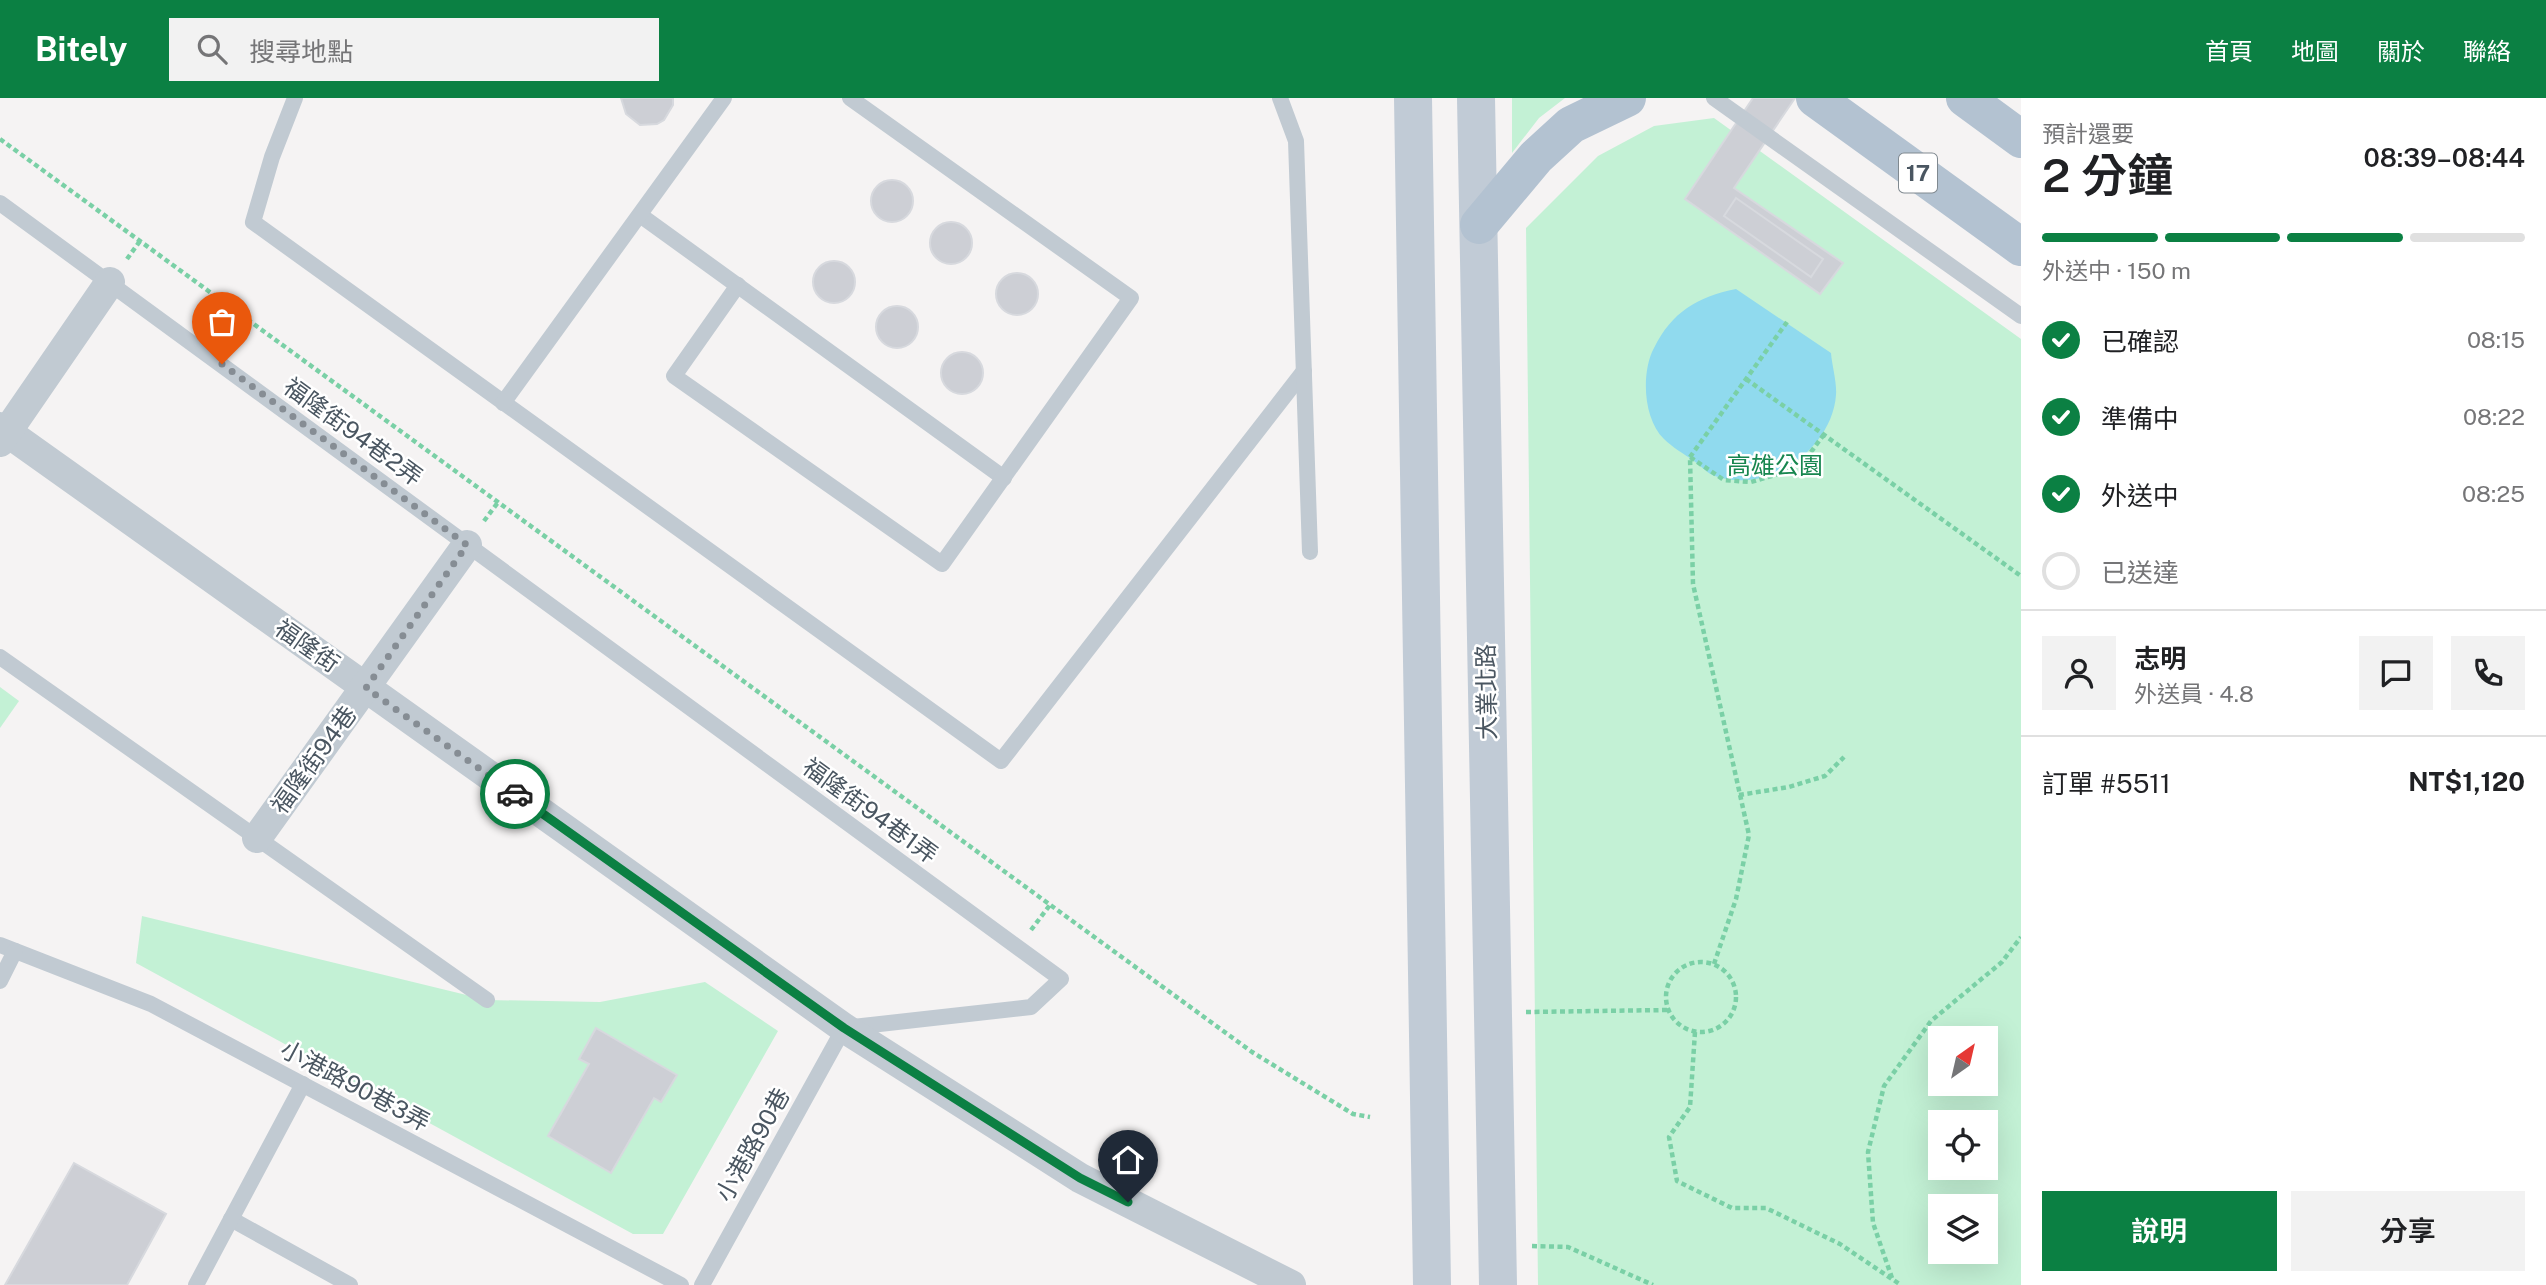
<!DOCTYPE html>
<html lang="zh-TW">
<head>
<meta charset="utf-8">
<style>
	body { margin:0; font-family:"Public Sans","Noto Sans TC",sans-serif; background:#f2f2f2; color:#202124; height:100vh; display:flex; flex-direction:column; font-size:26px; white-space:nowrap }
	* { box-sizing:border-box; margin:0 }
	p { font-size:23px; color:#757577 }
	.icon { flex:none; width:38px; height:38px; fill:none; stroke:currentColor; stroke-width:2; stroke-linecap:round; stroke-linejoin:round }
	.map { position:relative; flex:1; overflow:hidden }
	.panel { display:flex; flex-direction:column; background:#fff; width:525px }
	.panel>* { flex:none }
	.needle { width:46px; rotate:34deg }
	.buttons { position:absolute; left:1928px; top:928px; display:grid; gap:14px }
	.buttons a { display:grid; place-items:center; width:70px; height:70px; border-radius:0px; background:#fff; box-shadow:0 7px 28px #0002; font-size:35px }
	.pin { position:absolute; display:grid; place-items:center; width:60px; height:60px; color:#fff; margin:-72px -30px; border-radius:50% 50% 50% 0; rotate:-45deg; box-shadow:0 0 7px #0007 }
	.pin .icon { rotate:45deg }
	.courier { position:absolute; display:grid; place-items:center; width:70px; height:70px; margin:-35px; border:5px solid #0b8043; border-radius:50%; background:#fff; color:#222; box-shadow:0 2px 9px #0007 }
	.headline em { font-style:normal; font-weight:600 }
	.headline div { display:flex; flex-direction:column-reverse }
	.headline { display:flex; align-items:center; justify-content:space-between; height:119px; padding:0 21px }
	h1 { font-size:46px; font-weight:600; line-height:52px }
	.bar { display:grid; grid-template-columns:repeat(4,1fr); gap:10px 7px; align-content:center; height:84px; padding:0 21px }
	.bar i { height:9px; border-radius:5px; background:#e0e0e0 }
	.bar .on { background:#0b8043 }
	.bar p { grid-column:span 4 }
	.line { display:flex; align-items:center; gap:18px; padding:0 21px; border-top:2px solid #e0e0e0 }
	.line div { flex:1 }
	.round { display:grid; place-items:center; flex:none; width:74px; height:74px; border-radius:0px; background:#f2f2f2 }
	ol { padding:0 21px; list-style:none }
	li { display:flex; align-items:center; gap:21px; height:77px }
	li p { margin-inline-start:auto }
	li .icon { padding:7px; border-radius:50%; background:#0b8043; color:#fff; stroke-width:4 }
	li:last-child { color:#757577 }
	li i { width:38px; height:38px; border:4px solid #e0e0e0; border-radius:50% }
	.action { display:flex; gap:14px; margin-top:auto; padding:14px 21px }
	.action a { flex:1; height:80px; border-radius:0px; background:#0b8043; color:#fff; font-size:28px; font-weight:600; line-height:80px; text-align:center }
	.action a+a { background:#f2f2f2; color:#202124 }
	header { display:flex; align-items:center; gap:42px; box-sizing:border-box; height:98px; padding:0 35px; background:#0b8043; color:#fff }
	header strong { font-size:33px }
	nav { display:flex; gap:38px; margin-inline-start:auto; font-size:24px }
	.search { width:490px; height:63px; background:#f2f2f2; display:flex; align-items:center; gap:18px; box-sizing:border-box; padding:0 24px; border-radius:0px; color:#757577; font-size:26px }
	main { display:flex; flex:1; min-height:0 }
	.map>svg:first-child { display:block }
	.green { fill:#c3f1d5; fill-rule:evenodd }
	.water { fill:#90daee }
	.building { fill:#cdcfd5; stroke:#d7d9de; stroke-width:2 }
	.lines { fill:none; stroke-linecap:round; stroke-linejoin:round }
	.path { stroke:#7ad0a6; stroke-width:4.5; stroke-dasharray:5 3.5; stroke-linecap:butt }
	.lane { stroke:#c1cad2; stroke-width:16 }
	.street { stroke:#c1cad2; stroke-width:30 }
	.secondary { stroke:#c1cbd6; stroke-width:38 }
	.primary { stroke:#b3c2d1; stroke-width:38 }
	.done { stroke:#868d94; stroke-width:7; stroke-dasharray:0 12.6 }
	.route { stroke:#0b8043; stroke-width:9 }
	.labels { text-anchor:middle; stroke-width:5; stroke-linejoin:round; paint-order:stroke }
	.shield { fill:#fff; stroke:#808990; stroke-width:2 }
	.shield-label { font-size:23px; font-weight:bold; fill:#4a5661 }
	.street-label { font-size:24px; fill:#4a5661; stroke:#fff }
	.park-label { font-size:24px; fill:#17864f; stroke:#fff }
</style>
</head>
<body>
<header>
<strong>Bitely</strong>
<div class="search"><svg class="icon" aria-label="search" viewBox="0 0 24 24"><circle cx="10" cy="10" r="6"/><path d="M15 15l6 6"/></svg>搜尋地點</div>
<nav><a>首頁</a><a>地圖</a><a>關於</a><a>聯絡</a></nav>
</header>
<main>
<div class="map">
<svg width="2021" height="1187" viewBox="0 0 2021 1187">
	<rect width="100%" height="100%" fill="#f5f3f3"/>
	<g class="green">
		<path d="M1512 0H1565L1539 20 1512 55Z"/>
		<path d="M1714 20 2021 241V1187H1538L1526 130 1598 58 1654 28ZM1941 940H1986V985H1941ZM1941 1024H1986V1069H1941ZM1941 1108H1986V1153H1941Z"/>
		<path d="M0 589 19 603 0 630Z"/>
		<path d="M142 818 487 902 600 904 705 884 778 933 663 1136H633L136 865Z"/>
	</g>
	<path class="water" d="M1736 191 1831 255C1832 268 1837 284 1836 297 1832 351 1768 397 1715 378 1708 376 1700 367 1694 363 1684 356 1672 349 1664 341 1643 321 1641 274 1654 250 1672 214 1697 199 1736 191Z"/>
	<g class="building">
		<path d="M621 0H673V7L664 22 657 26 640 27 626 16Z"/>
		<path d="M1753 0H1795L1734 90 1843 165 1820 196 1685 101Z"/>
		<circle cx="892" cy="103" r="21"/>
		<path d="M1736 100 1823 161 1811 179 1724 118Z"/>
		<circle cx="951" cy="145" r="21"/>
		<circle cx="834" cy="184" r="21"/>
		<circle cx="1017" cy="196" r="21"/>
		<circle cx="897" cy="229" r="21"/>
		<circle cx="962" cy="275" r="21"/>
		<path d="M596 930 677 977 661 1004 654 1000 611 1075 548 1038 589 966 579 961Z"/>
		<path d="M74 1065 166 1116 127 1187H5Z"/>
	</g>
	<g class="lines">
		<g class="path">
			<path d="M0 41 1252 954 1353 1016 1370 1019"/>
			<path d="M127 161 140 143"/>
			<path d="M1746 281 2021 478"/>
			<path d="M1690 359 1787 224"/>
			<path d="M484 423 499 403"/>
			<path d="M1739 697 1789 689 1825 678 1844 659"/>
			<path d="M1031 832 1050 807"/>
			<circle cx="1701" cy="899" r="35"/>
			<path d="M1714 866 1736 801 1749 737 1693 486 1690 359 1724 382 1751 384 1782 375 1808 358 1825 335"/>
			<path d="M1526 914 1668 912"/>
			<path d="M1695 934 1690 1009 1669 1039 1677 1083 1732 1110H1766L1840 1146 1901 1187"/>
			<path d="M1532 1148 1568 1149 1653 1187"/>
			<path d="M1892 1180 1873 1125 1868 1054 1884 988 1931 923 2002 864 2021 839"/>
		</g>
		<g class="lane">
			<path d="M295 0 272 59 253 124 1001 663 1304 273"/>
			<path d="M1280 0 1296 43 1310 454"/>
			<path d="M1714 0 2021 218"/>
			<path d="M0 105 1061 881 1031 909 844 930 702 1187"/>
			<path d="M640 117 1004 380"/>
			<path d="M738 187 674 278 942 466 1131 200 850 0"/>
			<path d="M503 305 724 0"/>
			<path d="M0 559 487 902"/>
			<path d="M0 847 151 906 681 1187"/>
			<path d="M0 883 15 853"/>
			<path d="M231 1121 350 1187"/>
			<path d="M196 1187 303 986"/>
		</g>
		<g class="street">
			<path d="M0 329 844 930 1080 1080 1291 1187"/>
			<path d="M0 344 110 184"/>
			<path d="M257 740 467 447"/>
		</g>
		<g class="secondary">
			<path d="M1413 0 1432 1187"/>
			<path d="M1476 0 1498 1187"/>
		</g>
		<g class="primary">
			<path d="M1815 0 2021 149"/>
			<path d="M1965 0 2021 41"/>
			<path d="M1479 127 1536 59 1571 27 1627 0"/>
		</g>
	</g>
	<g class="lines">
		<path class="done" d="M222 266 467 447 366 590 515 696"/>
		<path class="route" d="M515 696 844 930 1080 1080 1128 1104"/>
	</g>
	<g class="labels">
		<rect class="shield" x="1899" y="55.5" width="38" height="39" rx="5"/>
		<g class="shield-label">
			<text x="1918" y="83">17</text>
		</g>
		<g class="street-label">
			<text transform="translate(353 334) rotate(36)" y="8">福隆街94巷2弄</text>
			<text transform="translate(307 548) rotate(35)" y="8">福隆街</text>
			<text transform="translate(1487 594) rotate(-91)" y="8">大業北路</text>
			<text transform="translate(314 662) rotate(-54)" y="8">福隆街94巷</text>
			<text transform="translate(870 713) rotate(36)" y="8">福隆街94巷1弄</text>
			<text transform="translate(355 988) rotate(28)" y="8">小港路90巷3弄</text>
			<text transform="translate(753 1047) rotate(-61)" y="8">小港路90巷</text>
		</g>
		<g class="park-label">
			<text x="1775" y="376">高雄公園</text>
		</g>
	</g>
</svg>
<div class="buttons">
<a><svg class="needle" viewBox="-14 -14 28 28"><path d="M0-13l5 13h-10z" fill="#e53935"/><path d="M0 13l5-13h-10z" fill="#757577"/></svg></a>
<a><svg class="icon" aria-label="locate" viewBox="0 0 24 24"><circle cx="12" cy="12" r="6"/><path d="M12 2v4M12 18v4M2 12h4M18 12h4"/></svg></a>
<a><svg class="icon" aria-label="layers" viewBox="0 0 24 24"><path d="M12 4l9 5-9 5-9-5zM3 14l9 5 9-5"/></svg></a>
</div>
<div class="pin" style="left:222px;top:266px;background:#ea580c"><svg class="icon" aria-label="bag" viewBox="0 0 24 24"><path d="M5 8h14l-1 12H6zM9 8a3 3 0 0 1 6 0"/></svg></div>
<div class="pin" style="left:1128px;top:1104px;background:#1f2937"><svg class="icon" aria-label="home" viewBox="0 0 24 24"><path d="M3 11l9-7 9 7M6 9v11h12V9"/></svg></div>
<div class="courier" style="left:515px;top:696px"><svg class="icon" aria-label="car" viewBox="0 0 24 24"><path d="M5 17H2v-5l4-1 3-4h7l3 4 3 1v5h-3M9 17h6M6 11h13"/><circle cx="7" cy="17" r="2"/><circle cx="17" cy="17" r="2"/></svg></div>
</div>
<section class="panel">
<div class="headline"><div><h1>2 分鐘</h1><p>預計還要</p></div><em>08:39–08:44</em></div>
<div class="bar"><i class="on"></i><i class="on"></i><i class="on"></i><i></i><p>外送中 · 150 m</p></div>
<ol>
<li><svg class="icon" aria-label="check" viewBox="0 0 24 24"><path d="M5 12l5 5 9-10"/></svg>已確認<p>08:15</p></li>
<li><svg class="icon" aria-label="check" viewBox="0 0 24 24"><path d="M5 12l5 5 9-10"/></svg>準備中<p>08:22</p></li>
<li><svg class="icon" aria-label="check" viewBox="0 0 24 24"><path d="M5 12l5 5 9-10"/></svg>外送中<p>08:25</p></li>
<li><i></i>已送達</li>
</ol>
<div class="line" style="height:126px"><a class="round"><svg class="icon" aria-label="person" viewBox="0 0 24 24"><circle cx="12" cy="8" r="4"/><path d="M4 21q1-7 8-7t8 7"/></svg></a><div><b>志明</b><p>外送員 · 4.8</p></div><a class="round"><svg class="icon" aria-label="chat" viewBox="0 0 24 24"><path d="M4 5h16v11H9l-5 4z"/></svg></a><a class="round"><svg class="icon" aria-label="phone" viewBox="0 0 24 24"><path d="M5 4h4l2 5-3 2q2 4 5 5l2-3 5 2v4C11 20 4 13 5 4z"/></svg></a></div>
<div class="line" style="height:91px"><div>訂單 #5511</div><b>NT$1,120</b></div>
<div class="action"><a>說明</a><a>分享</a></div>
</section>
</main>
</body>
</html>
